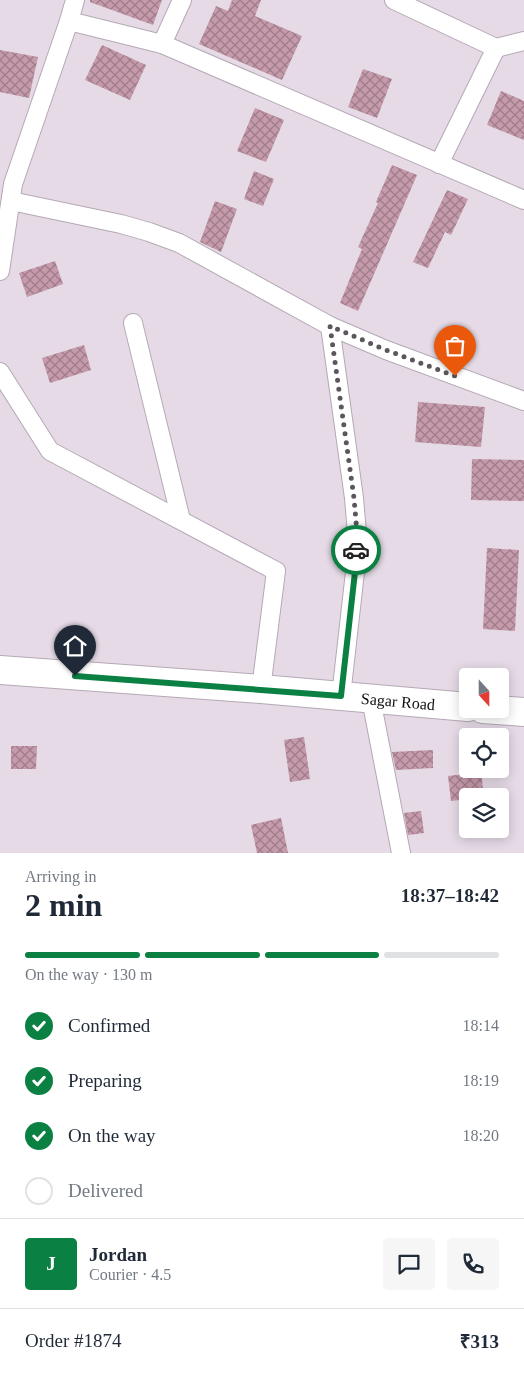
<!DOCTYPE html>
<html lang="en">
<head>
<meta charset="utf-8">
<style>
	body { margin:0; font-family:"Times New Roman",serif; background:#f6f6f7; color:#1f2937; height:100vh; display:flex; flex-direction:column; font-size:19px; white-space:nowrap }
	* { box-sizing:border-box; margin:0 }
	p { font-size:16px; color:#747a83 }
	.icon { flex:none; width:28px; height:28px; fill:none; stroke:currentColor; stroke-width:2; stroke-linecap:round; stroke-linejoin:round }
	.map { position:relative; height:853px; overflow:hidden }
	.side { display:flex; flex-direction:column; background:#fff; flex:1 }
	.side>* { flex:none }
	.needle { width:32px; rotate:159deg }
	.tools { position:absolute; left:459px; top:668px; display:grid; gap:10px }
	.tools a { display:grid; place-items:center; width:50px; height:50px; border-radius:5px; background:#fff; box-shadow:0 2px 12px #0003; font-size:25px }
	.pin { position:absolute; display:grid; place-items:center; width:42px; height:42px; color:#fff; margin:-51px -21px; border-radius:50% 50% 50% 0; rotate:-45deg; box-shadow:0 0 5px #0007 }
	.pin .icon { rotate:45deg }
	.courier { position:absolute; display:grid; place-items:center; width:50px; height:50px; margin:-25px; border:4px solid #0b8043; border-radius:50%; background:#fff; color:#222; box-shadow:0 1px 6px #0007 }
	.summary em { font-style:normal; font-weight:600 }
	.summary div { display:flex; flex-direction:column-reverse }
	.summary { display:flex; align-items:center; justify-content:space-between; height:85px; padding:0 25px }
	h1 { font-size:32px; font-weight:600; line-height:38px }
	.bar { display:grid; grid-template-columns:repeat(4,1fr); gap:8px 5px; align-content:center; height:60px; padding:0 25px }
	.bar i { height:6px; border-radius:4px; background:#e0e1e3 }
	.bar .selected { background:#0b8043 }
	.bar p { grid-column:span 4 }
	.line { display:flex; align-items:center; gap:12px; padding:0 25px; border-top:1px solid #e0e1e3 }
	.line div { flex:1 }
	.round { display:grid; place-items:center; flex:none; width:52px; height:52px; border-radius:5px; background:#f6f6f7 }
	ol { padding:0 25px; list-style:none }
	li { display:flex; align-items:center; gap:15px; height:55px }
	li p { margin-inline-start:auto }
	li .icon { padding:5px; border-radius:50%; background:#0b8043; color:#fff; stroke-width:4 }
	li:last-child { color:#747a83 }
	li i { width:28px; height:28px; border:2px solid #e0e1e3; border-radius:50% }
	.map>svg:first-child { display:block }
	.building { fill:url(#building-cross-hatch) }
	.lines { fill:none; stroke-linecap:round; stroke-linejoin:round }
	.minor-casing { stroke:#b4a9b5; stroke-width:20 }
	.trunk-casing { stroke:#b4a9b5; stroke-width:30 }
	.minor { stroke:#fff; stroke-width:18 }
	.trunk { stroke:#fff; stroke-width:28 }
	.done { stroke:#5c565d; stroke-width:5; stroke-dasharray:0 9 }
	.route { stroke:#0b8043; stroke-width:6 }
	.labels { text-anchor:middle; stroke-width:4; stroke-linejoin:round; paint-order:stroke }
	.street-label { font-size:16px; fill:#130f13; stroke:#fff }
</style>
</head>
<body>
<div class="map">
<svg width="524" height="853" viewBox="0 0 524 853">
	<defs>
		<pattern id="building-cross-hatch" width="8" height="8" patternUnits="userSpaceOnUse" patternTransform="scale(1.25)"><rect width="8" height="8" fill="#c59aaa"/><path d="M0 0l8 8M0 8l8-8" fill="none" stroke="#9f7c89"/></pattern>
	</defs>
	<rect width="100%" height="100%" fill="#e5dae6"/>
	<g class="building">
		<path d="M90 0H162L153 25 90 2Z"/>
		<path d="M232 0H261L255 16 302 36 282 80 199 44 216 6 228 11Z"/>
		<path d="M102 45 146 65 130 100 85 80Z"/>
		<path d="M0 50 38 57 29 98 0 92Z"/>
		<path d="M363 69 392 79 377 118 348 107Z"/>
		<path d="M501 91 524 101V140L487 125Z"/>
		<path d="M255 108 284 120 266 162 237 151Z"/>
		<path d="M392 165 417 175 358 311 340 303 362 249 358 247 378 203 376 202Z"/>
		<path d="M254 171 274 179 263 206 244 199Z"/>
		<path d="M447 190 468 199 451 235 445 232 428 268 413 262Z"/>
		<path d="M215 201 237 209 221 252 200 242Z"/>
		<path d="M55 261 63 284 27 297 19 273Z"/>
		<path d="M84 345 91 370 50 383 42 358Z"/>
		<path d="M418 402 485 407 481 447 415 442Z"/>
		<path d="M472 459 524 460V501L471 500Z"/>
		<path d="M487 548 519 550 515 631 483 629Z"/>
		<path d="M304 737 310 779 290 782 284 740Z"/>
		<path d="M11 746H37L36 769H11Z"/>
		<path d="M433 750V768L396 770 392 752Z"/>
		<path d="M481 772 484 796H468V799L451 801 448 776Z"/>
		<path d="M421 811 424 833 408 835 404 813Z"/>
		<path d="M281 818 288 853H257L251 825Z"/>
	</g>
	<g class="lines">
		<g class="minor-casing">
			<g id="minor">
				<path d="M394 0 496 48 524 41"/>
				<path d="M69 21 162 44 524 200"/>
				<path d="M162 44 182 0"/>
				<path d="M439 164 496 48"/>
				<path d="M11 201 121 224 149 232 179 243 330 326 386 350 524 401"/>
				<path d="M0 271 13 184 69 21 75 0"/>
				<path d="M133 323 181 520"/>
				<path d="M330 326 354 498 357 533 355 572 341 696"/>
				<path d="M0 372 50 451 276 571 261 689"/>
				<path d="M371 699 401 853"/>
			</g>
		</g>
		<g class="trunk-casing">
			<g id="trunk">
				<path d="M0 670 261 689 468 707"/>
				<path d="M483 709 524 712"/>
			</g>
		</g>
		<use href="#minor" class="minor"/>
		<use href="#trunk" class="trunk"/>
	</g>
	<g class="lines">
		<path class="done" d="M356 550 357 533 354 498 330 326 386 350 455 376"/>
		<path class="route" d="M75 676 341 696 355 572 356 550"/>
	</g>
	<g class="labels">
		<g class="street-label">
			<text transform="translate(398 701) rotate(5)" y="6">Sagar Road</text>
		</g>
	</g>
</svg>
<div class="tools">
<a><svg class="needle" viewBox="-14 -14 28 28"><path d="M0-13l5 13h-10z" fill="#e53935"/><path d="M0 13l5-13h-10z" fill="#747a83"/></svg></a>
<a><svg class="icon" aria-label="locate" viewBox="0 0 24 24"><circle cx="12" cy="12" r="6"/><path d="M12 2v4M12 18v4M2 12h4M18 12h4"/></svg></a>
<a><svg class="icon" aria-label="layers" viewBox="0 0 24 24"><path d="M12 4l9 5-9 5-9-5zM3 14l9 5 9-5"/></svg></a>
</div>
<div class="pin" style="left:455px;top:376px;background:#ea580c"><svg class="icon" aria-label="bag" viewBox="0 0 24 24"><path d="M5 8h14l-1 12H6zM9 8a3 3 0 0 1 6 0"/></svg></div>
<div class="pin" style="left:75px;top:676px;background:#1f2937"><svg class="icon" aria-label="home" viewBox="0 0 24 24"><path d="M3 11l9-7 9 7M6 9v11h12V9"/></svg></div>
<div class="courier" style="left:356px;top:550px"><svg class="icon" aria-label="car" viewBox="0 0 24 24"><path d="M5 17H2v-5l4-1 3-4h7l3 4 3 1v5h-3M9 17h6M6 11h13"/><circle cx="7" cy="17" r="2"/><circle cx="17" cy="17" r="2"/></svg></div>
</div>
<section class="side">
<div class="summary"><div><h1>2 min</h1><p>Arriving in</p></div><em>18:37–18:42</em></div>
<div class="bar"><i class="selected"></i><i class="selected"></i><i class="selected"></i><i></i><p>On the way · 130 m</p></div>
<ol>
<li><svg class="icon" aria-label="check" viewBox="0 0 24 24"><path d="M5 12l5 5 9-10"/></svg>Confirmed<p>18:14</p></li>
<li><svg class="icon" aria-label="check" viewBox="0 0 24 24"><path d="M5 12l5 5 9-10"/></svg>Preparing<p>18:19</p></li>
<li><svg class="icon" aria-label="check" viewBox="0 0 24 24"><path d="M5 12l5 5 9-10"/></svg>On the way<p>18:20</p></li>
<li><i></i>Delivered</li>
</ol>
<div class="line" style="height:90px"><b class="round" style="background:#0b8043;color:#fff">J</b><div><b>Jordan</b><p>Courier · 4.5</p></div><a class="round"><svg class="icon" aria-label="chat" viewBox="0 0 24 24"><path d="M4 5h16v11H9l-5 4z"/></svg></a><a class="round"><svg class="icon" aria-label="phone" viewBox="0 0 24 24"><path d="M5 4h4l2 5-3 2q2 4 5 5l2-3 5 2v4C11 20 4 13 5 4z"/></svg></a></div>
<div class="line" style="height:65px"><div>Order #1874</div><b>₹313</b></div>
</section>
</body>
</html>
